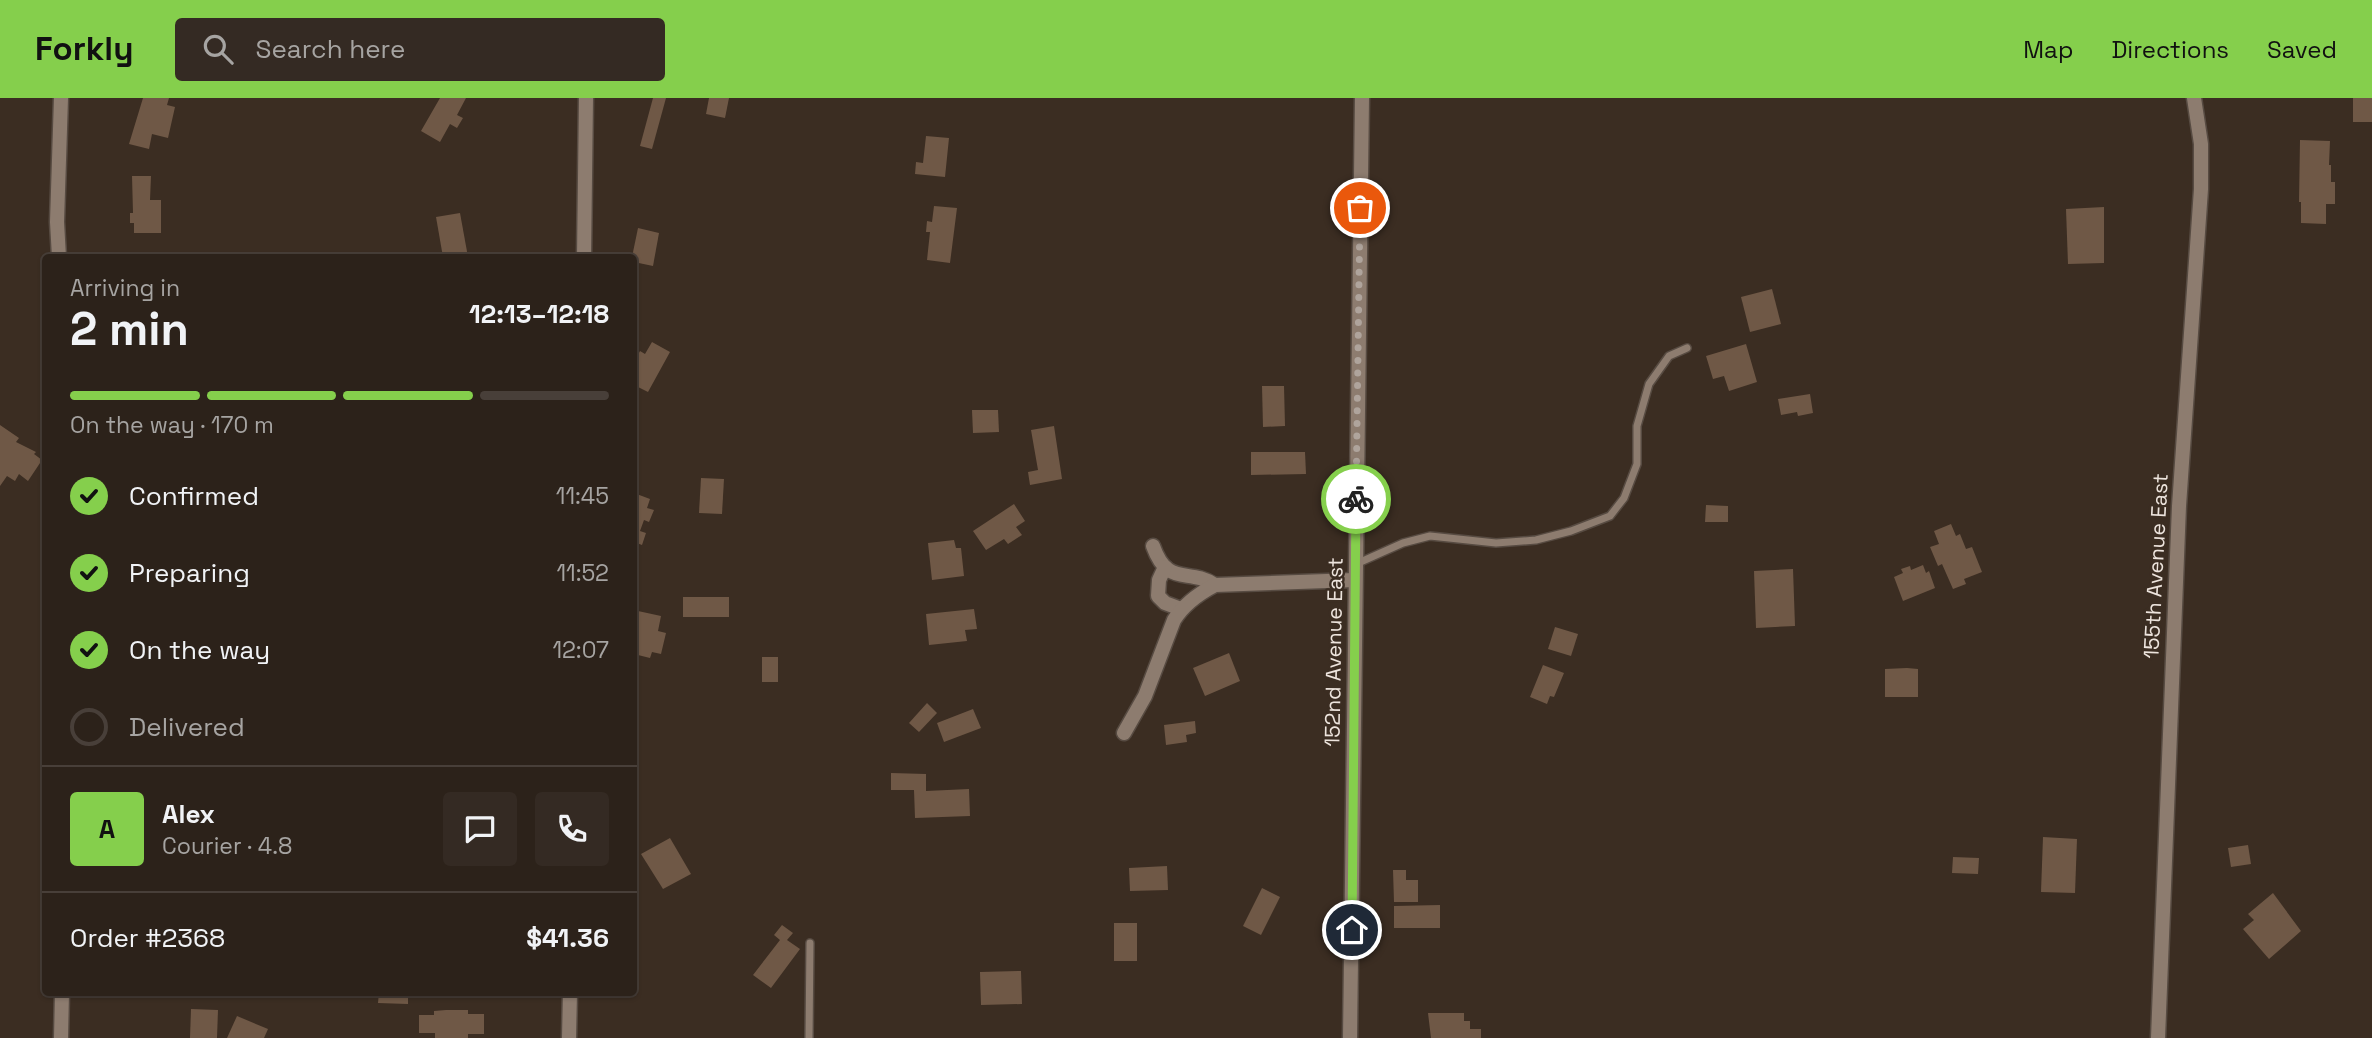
<!DOCTYPE html>
<html lang="en">
<head>
<meta charset="utf-8">
<style>
	body { margin:0; font-family:"Space Grotesk",sans-serif; background:#342a23; color:#f1f3f6; height:100vh; display:flex; flex-direction:column; font-size:26px; white-space:nowrap }
	* { box-sizing:border-box; margin:0 }
	p { font-size:23px; color:#a6a4a2 }
	.icon { flex:none; width:38px; height:38px; fill:none; stroke:currentColor; stroke-width:2; stroke-linecap:round; stroke-linejoin:round }
	.map { position:relative; flex:1; overflow:hidden }
	.drawer { position:absolute; left:42px; top:156px; width:595px; height:742px; display:flex; flex-direction:column; background:#2c221a; border-radius:7px; box-shadow:0 2px 5px #0004,0 0 0 2px #483f39 }
	.drawer>* { flex:none }
	.pin { position:absolute; display:grid; place-items:center; width:60px; height:60px; color:#fff; margin:-30px; border:4px solid #fff; border-radius:50%; box-shadow:0 2px 7px #0007 }
	.courier { position:absolute; display:grid; place-items:center; width:70px; height:70px; margin:-35px; border:5px solid #85cf4c; border-radius:50%; background:#fff; color:#222; box-shadow:0 2px 9px #0007 }
	.headline em { font-style:normal; font-weight:800 }
	.headline div { display:flex; flex-direction:column-reverse }
	.headline { display:flex; align-items:center; justify-content:space-between; height:119px; padding:0 28px }
	h1 { font-size:46px; font-weight:800; line-height:52px }
	.bar { display:grid; grid-template-columns:repeat(4,1fr); gap:10px 7px; align-content:center; height:84px; padding:0 28px }
	.bar i { height:9px; border-radius:5px; background:#483f39 }
	.bar .active { background:#85cf4c }
	.bar p { grid-column:span 4 }
	.line { display:flex; align-items:center; gap:18px; padding:0 28px; border-top:2px solid #483f39 }
	.line div { flex:1 }
	.round { display:grid; place-items:center; flex:none; width:74px; height:74px; border-radius:7px; background:#342a23 }
	ol { padding:0 28px; list-style:none }
	li { display:flex; align-items:center; gap:21px; height:77px }
	li p { margin-inline-start:auto }
	li .icon { padding:7px; border-radius:50%; background:#85cf4c; color:#111; stroke-width:4 }
	li:last-child { color:#a6a4a2 }
	li i { width:38px; height:38px; border:4px solid #483f39; border-radius:50% }
	header { display:flex; align-items:center; gap:42px; box-sizing:border-box; height:98px; padding:0 35px; background:#85cf4c; color:#111 }
	header strong { font-size:33px }
	nav { display:flex; gap:38px; margin-inline-start:auto; font-size:24px }
	.search { width:490px; height:63px; background:#342a23; display:flex; align-items:center; gap:18px; box-sizing:border-box; padding:0 24px; border-radius:7px; color:#a6a4a2; font-size:26px }
	.map>svg:first-child { display:block }
	.building { fill:#6f5846 }
	.lines { fill:none; stroke-linecap:round; stroke-linejoin:round }
	.service-casing { stroke:#574b42; stroke-width:10 }
	.minor-casing { stroke:#574b42; stroke-width:17 }
	.service { stroke:#8d7c6f; stroke-width:7 }
	.minor { stroke:#8d7c6f; stroke-width:14 }
	.done { stroke:#afa49c; stroke-width:7; stroke-dasharray:0 12.6 }
	.route { stroke:#85cf4c; stroke-width:9 }
	.labels { text-anchor:middle; stroke-width:5; stroke-linejoin:round; paint-order:stroke }
	.street-label { font-size:21px; fill:#ede4dd; stroke:#3b2d22 }
</style>
</head>
<body>
<header>
<strong>Forkly</strong>
<div class="search"><svg class="icon" aria-label="search" viewBox="0 0 24 24"><circle cx="10" cy="10" r="6"/><path d="M15 15l6 6"/></svg>Search here</div>
<nav><a>Map</a><a>Directions</a><a>Saved</a></nav>
</header>
<div class="map">
<svg width="2372" height="940" viewBox="0 0 2372 940">
	<rect width="100%" height="100%" fill="#3b2d22"/>
	<g class="building">
		<path d="M143 0H169L167 7 175 9 168 40 152 36 149 51 129 46Z"/>
		<path d="M440 0H466L457 17 463 20 457 30 450 26 440 44 421 33Z"/>
		<path d="M653 0H666L652 51 640 48Z"/>
		<path d="M709 0H729L725 20 706 16Z"/>
		<rect x="2353" y="0" width="19" height="24"/>
		<path d="M926 38 949 40 945 79 915 76 916 64 923 65Z"/>
		<path d="M2300 42 2330 43 2329 67H2331V84H2335V106H2326V126L2301 125V104H2299Z"/>
		<path d="M132 78H151L150 102H161V135H134V125H130V115H133Z"/>
		<path d="M934 108 957 110 950 165 927 162 930 134H926L927 123 932 124Z"/>
		<path d="M2104 109V165L2068 166 2066 111Z"/>
		<path d="M460 115 468 159H443L436 119Z"/>
		<path d="M638 130 659 135 653 168 634 164 632 159Z"/>
		<path d="M1772 191 1781 226 1750 234 1741 199Z"/>
		<path d="M652 244 670 254 648 294 634 287V278L638 270 634 267V264L640 253 645 256Z"/>
		<path d="M1746 246 1757 284 1729 293 1724 278 1713 281 1706 258Z"/>
		<path d="M1262 288H1284L1285 328 1263 329Z"/>
		<path d="M1810 296 1813 315 1798 318 1797 314 1781 317 1778 301Z"/>
		<path d="M972 312H998L999 334 973 335Z"/>
		<path d="M0 327 19 340 16 344 36 354 34 356 42 362 28 383 19 376 15 383 7 378 0 388Z"/>
		<path d="M1054 328 1062 381 1030 387 1028 374 1038 372 1031 332Z"/>
		<path d="M1251 354H1305L1306 376 1251 377Z"/>
		<path d="M701 380 724 381 722 416 699 415Z"/>
		<path d="M634 395 650 401 647 410 654 412 649 424 644 422 640 433 646 435 642 447 634 444Z"/>
		<path d="M1014 406 1025 423 1016 429 1022 437 1008 446 1004 441 986 452 973 433Z"/>
		<path d="M1706 407 1728 408V424H1705Z"/>
		<path d="M1951 426 1956 438 1960 436 1966 451 1972 449 1982 474 1964 481 1966 486 1953 491 1942 466 1938 468 1930 449 1939 446 1934 433Z"/>
		<path d="M954 442 956 450H961L964 478 932 482 928 445Z"/>
		<path d="M1923 467 1926 475 1929 473 1935 490 1903 503 1894 479 1903 475 1901 471 1910 468 1911 472Z"/>
		<path d="M1793 471 1795 528 1756 530 1754 473Z"/>
		<rect x="683" y="499" width="46" height="20"/>
		<path d="M974 511 977 531 965 532 967 543 929 547 926 516Z"/>
		<path d="M638 513 661 518 658 533 666 535 661 556 652 554 650 560 634 556V533Z"/>
		<path d="M1555 529 1578 536 1571 558 1548 551Z"/>
		<path d="M1229 555 1240 583 1205 598 1193 570Z"/>
		<rect x="762" y="559" width="16" height="25"/>
		<path d="M1543 567 1564 575 1554 599 1550 598 1547 606 1530 599Z"/>
		<path d="M1907 570 1918 571V599H1885V571Z"/>
		<path d="M927 605 937 615 919 634 909 625Z"/>
		<path d="M973 611 981 630 944 644 937 625Z"/>
		<path d="M1195 623 1196 635 1186 637 1187 644 1166 647 1164 627Z"/>
		<path d="M891 675 926 676V693L969 691 970 718 915 720 914 692H891Z"/>
		<path d="M2043 739 2077 741 2075 795 2041 794Z"/>
		<path d="M670 740 691 776 663 791 641 756Z"/>
		<path d="M2248 747 2251 766 2231 769 2228 750Z"/>
		<path d="M1953 759 1979 760 1978 776 1952 775Z"/>
		<path d="M1167 768 1168 792 1130 793 1129 770Z"/>
		<path d="M1393 772H1406V782H1418V804H1394Z"/>
		<path d="M1262 790 1280 799 1261 837 1243 828Z"/>
		<path d="M2273 795 2301 833 2269 861 2243 831 2254 822 2248 816Z"/>
		<path d="M1440 807V830H1394V808Z"/>
		<rect x="1114" y="825" width="23" height="38"/>
		<path d="M782 827 793 835 787 842 800 851 771 890 753 877 780 842 774 837Z"/>
		<path d="M1021 873 1022 906 981 907 980 874Z"/>
		<path d="M379 894H408V906L378 905Z"/>
		<rect x="414" y="894" width="33" height="5"/>
		<path d="M191 911 218 912 217 940H190Z"/>
		<path d="M446 912H468V916H484V936H468V940H435V935H419V917H434V913Z"/>
		<path d="M1428 915H1464V923H1470V931H1481V940H1431Z"/>
		<path d="M237 918 268 931 264 940H227Z"/>
	</g>
	<g class="lines">
		<g class="service-casing">
			<g id="service">
				<path d="M1356 466 1403 445 1430 438 1496 445 1536 442 1571 433 1610 418 1624 400 1637 366V328L1649 286 1669 258 1687 250"/>
				<path d="M809 940 810 845"/>
			</g>
		</g>
		<g class="minor-casing">
			<g id="minor">
				<path d="M59 159 57 124 61 0"/>
				<path d="M584 159 586 0"/>
				<path d="M1153 448C1168 490 1188 469 1215 487"/>
				<path d="M1165 469 1159 482 1158 498 1165 505 1181 511"/>
				<path d="M1124 635 1145 598 1174 522C1184 506 1198 496 1215 487L1355 482"/>
				<path d="M61 940 62 894"/>
				<path d="M569 940 570 894"/>
				<path d="M1350 940 1362 0"/>
				<path d="M2158 940 2179 408 2201 91V46L2194 0"/>
			</g>
		</g>
		<use href="#service" class="service"/>
		<use href="#minor" class="minor"/>
	</g>
	<g class="lines">
		<path class="done" d="M1356 401 1360 110"/>
		<path class="route" d="M1352 832 1356 401"/>
	</g>
	<g class="labels">
		<g class="street-label">
			<text transform="translate(2156 468) rotate(-87)" y="7">155th Avenue East</text>
			<text transform="translate(1334 554) rotate(-89)" y="7">152nd Avenue East</text>
		</g>
	</g>
</svg>
<div class="pin" style="left:1360px;top:110px;background:#ea580c"><svg class="icon" aria-label="bag" viewBox="0 0 24 24"><path d="M5 8h14l-1 12H6zM9 8a3 3 0 0 1 6 0"/></svg></div>
<div class="pin" style="left:1352px;top:832px;background:#1f2937"><svg class="icon" aria-label="home" viewBox="0 0 24 24"><path d="M3 11l9-7 9 7M6 9v11h12V9"/></svg></div>
<div class="courier" style="left:1356px;top:401px"><svg class="icon" aria-label="bike" viewBox="0 0 24 24"><circle cx="6" cy="16" r="4"/><circle cx="18" cy="16" r="4"/><path d="M6 16l4-8h5l3 8M10 8l3 8H6M13 5h3"/></svg></div>
<section class="drawer">
<div class="headline"><div><h1>2 min</h1><p>Arriving in</p></div><em>12:13–12:18</em></div>
<div class="bar"><i class="active"></i><i class="active"></i><i class="active"></i><i></i><p>On the way · 170 m</p></div>
<ol>
<li><svg class="icon" aria-label="check" viewBox="0 0 24 24"><path d="M5 12l5 5 9-10"/></svg>Confirmed<p>11:45</p></li>
<li><svg class="icon" aria-label="check" viewBox="0 0 24 24"><path d="M5 12l5 5 9-10"/></svg>Preparing<p>11:52</p></li>
<li><svg class="icon" aria-label="check" viewBox="0 0 24 24"><path d="M5 12l5 5 9-10"/></svg>On the way<p>12:07</p></li>
<li><i></i>Delivered</li>
</ol>
<div class="line" style="height:126px"><b class="round" style="background:#85cf4c;color:#111">A</b><div><b>Alex</b><p>Courier · 4.8</p></div><a class="round"><svg class="icon" aria-label="chat" viewBox="0 0 24 24"><path d="M4 5h16v11H9l-5 4z"/></svg></a><a class="round"><svg class="icon" aria-label="phone" viewBox="0 0 24 24"><path d="M5 4h4l2 5-3 2q2 4 5 5l2-3 5 2v4C11 20 4 13 5 4z"/></svg></a></div>
<div class="line" style="height:91px"><div>Order #2368</div><b>$41.36</b></div>
</section>
</div>
</body>
</html>
